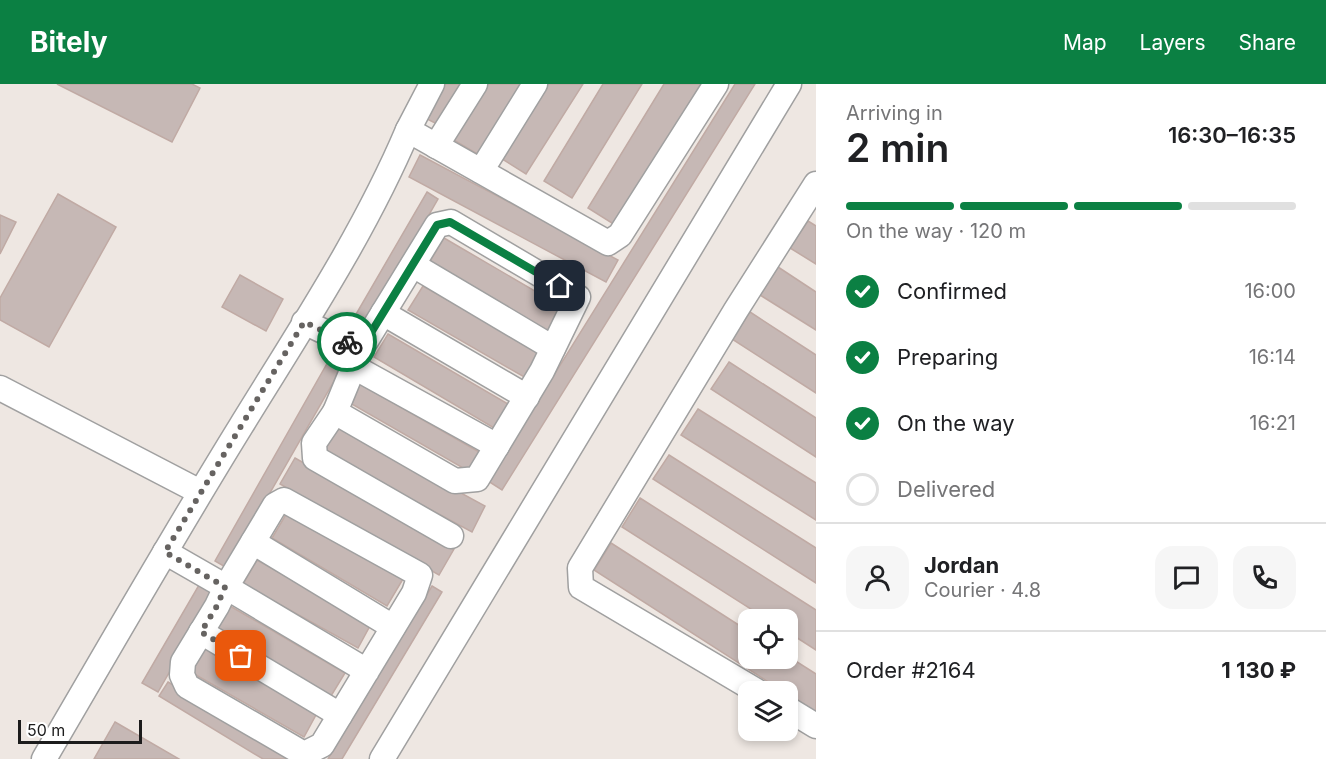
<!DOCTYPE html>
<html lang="en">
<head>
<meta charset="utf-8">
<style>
	body { margin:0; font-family:Inter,sans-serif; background:#f6f6f6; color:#202124; height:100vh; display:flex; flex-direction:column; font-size:22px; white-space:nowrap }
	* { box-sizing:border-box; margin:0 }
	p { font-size:20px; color:#757577 }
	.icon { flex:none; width:33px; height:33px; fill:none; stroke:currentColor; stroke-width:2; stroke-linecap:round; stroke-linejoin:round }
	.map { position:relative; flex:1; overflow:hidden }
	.details { display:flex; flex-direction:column; background:#fff; width:510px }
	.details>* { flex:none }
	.controls { position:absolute; left:738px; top:525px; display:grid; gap:12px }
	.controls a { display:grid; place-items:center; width:60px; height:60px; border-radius:12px; background:#fff; box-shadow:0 3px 9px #0003; font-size:30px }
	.scale { position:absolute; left:18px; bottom:15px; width:124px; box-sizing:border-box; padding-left:6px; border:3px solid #1c1c1c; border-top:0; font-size:16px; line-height:21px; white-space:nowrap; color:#1c1c1c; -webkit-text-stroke:4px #fff; paint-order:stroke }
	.pin { position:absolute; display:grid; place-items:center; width:51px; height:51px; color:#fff; margin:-26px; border-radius:12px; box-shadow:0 3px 9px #0006 }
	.courier { position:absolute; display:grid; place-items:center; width:60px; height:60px; margin:-30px; border:4px solid #0b8043; border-radius:50%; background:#fff; color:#222; box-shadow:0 2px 8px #0007 }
	.head em { font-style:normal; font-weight:600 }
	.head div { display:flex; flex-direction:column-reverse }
	.head { display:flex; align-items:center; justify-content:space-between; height:102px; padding:0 30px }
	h1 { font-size:39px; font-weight:600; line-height:45px }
	.bar { display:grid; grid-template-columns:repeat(4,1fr); gap:9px 6px; align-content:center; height:72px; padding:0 30px }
	.bar i { height:8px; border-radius:4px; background:#e0e0e0 }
	.bar .active { background:#0b8043 }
	.bar p { grid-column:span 4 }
	.line { display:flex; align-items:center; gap:15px; padding:0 30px; border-top:2px solid #e0e0e0 }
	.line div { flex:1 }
	.round { display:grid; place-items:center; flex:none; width:63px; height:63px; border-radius:18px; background:#f6f6f6 }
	ol { padding:0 30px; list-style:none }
	li { display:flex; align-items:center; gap:18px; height:66px }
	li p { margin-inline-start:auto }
	li .icon { padding:6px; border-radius:50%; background:#0b8043; color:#fff; stroke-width:4 }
	li:last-child { color:#757577 }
	li i { width:33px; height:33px; border:3px solid #e0e0e0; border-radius:50% }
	header { display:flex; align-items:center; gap:36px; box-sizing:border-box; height:84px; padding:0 30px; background:#0b8043; color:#fff }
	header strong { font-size:28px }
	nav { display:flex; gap:33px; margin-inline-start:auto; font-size:21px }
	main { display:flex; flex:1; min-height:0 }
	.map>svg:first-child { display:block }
	.building { fill:#c6b8b5; stroke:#c0aaa4; stroke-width:1.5 }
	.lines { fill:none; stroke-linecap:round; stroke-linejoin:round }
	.minor-casing { stroke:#a0a0a0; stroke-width:27 }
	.minor { stroke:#fff; stroke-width:24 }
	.done { stroke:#666361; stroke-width:6; stroke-dasharray:0 10.8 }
	.route { stroke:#0b8043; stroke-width:8 }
</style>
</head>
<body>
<header>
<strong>Bitely</strong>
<nav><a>Map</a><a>Layers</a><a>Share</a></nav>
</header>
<main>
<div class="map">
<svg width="816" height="675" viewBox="0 0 816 675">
	<rect width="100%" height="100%" fill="#eee7e2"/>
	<g class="building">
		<path d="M57 0H192L200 4 172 58Z"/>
		<path d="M444 0H464L441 42 425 34Z"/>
		<path d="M486 0H523L479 71 452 55Z"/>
		<path d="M545 0H583L526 90 499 73Z"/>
		<path d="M603 0H642L572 114 544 97Z"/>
		<path d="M664 0H701L615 141 588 124Z"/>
		<path d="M735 0H755L502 406 488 397Z"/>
		<path d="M420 71 618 176 606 198 409 93Z"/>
		<path d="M427 108 438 115 360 251 348 244Z"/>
		<path d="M58 110 116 143 49 263 0 236V214Z"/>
		<path d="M0 131 16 138 0 170Z"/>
		<path d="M808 137 816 142V180L790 164Z"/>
		<path d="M444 154 564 224 549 249 429 179Z"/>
		<path d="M778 183 816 208V246L760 211Z"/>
		<path d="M240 191 283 215 266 247 222 223Z"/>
		<path d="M423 202 540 269 526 294 408 226Z"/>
		<path d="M750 228 816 271V309L732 255Z"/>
		<path d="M388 250 508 320 494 344 374 273Z"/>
		<path d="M337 262 350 269 227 484 215 477Z"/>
		<path d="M729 278 816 334V373L711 305Z"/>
		<path d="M360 300 481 369 470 388 350 319Z"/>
		<path d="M698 325 816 399V436L681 351Z"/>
		<path d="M338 342 485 422 472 448 324 368Z"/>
		<path d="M669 371 816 464V499L653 395Z"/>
		<path d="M295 374 454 465 439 491 280 400Z"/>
		<path d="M640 414 816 526V566L788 548V536H768L622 443Z"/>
		<path d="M288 427 403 495 387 522 272 454Z"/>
		<path d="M611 459 748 547V574H788V572L816 590V628L788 610V608H784L594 486Z"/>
		<path d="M257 476 371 540 358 564 243 500Z"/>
		<path d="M199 501 214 510 158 608 142 599Z"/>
		<path d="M432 502 442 508 342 675H328Z"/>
		<path d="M230 522 345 589 331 612 216 545Z"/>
		<path d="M203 563 317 629 304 653 189 587Z"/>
		<path d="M168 598 295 675H263L159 612Z"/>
		<path d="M115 638 179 675H94Z"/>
	</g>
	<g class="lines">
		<g class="minor-casing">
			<g id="minor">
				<path d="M408 46 432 0"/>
				<path d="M436 62 475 0"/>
				<path d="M481 87 535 0"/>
				<path d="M413 181 553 264"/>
				<path d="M383 229 527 313"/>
				<path d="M304 238 361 265 437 141 451 138 578 213 542 287 477 395 455 397 335 328 361 265"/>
				<path d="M354 283 497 362"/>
				<path d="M0 304 200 408"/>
				<path d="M335 328 314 359 315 374 451 452"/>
				<path d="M253 458 393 543"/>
				<path d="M165 468 226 503 217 522 183 578 182 591 187 602 304 670 322 661 414 509 420 491 284 416 275 421 226 503 367 587"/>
				<path d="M201 548 340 631"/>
				<path d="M758 608 581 503 580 484 736 226 816 100"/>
				<path d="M788 625 816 642"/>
				<path d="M44 675C109 564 173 452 241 342 300 246 364 150 408 46L608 159 620 151 716 0"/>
				<path d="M382 675 789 0"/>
			</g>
		</g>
		<use href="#minor" class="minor"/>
	</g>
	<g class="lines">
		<path class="done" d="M241 572 201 548 217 522 225 503 165 468 304 238 347 258"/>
		<path class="route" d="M347 258 361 265 437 141 450 138 560 202"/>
	</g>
</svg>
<div class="controls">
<a><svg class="icon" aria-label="locate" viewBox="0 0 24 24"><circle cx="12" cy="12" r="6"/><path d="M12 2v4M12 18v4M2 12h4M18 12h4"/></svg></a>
<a><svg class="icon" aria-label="layers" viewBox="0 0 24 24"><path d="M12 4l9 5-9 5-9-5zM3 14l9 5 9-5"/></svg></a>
</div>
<div class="scale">50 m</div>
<div class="pin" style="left:241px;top:572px;background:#ea580c"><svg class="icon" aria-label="bag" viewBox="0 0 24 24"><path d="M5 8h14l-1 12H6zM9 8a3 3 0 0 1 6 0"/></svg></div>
<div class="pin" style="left:560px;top:202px;background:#1f2937"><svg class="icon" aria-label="home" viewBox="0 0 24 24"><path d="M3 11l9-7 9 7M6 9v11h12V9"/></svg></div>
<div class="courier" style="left:347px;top:258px"><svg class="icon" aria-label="bike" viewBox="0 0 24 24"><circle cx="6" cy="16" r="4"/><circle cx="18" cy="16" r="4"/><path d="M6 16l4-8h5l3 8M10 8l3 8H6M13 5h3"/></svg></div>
</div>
<section class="details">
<div class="head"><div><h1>2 min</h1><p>Arriving in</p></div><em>16:30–16:35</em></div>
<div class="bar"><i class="active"></i><i class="active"></i><i class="active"></i><i></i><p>On the way · 120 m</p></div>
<ol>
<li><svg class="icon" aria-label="check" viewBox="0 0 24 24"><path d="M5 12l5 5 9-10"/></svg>Confirmed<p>16:00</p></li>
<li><svg class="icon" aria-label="check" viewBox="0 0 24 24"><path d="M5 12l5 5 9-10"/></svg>Preparing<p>16:14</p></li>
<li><svg class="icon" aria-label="check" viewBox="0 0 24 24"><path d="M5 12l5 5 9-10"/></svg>On the way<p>16:21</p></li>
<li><i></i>Delivered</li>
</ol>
<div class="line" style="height:108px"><a class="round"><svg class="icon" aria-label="person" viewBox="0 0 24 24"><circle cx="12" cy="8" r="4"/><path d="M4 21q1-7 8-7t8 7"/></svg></a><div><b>Jordan</b><p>Courier · 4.8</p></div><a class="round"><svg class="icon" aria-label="chat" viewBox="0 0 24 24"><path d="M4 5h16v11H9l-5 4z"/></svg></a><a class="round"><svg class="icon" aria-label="phone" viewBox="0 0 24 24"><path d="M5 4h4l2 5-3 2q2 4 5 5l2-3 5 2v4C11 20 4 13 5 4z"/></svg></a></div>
<div class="line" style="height:78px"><div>Order #2164</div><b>1 130 ₽</b></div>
</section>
</main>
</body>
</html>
